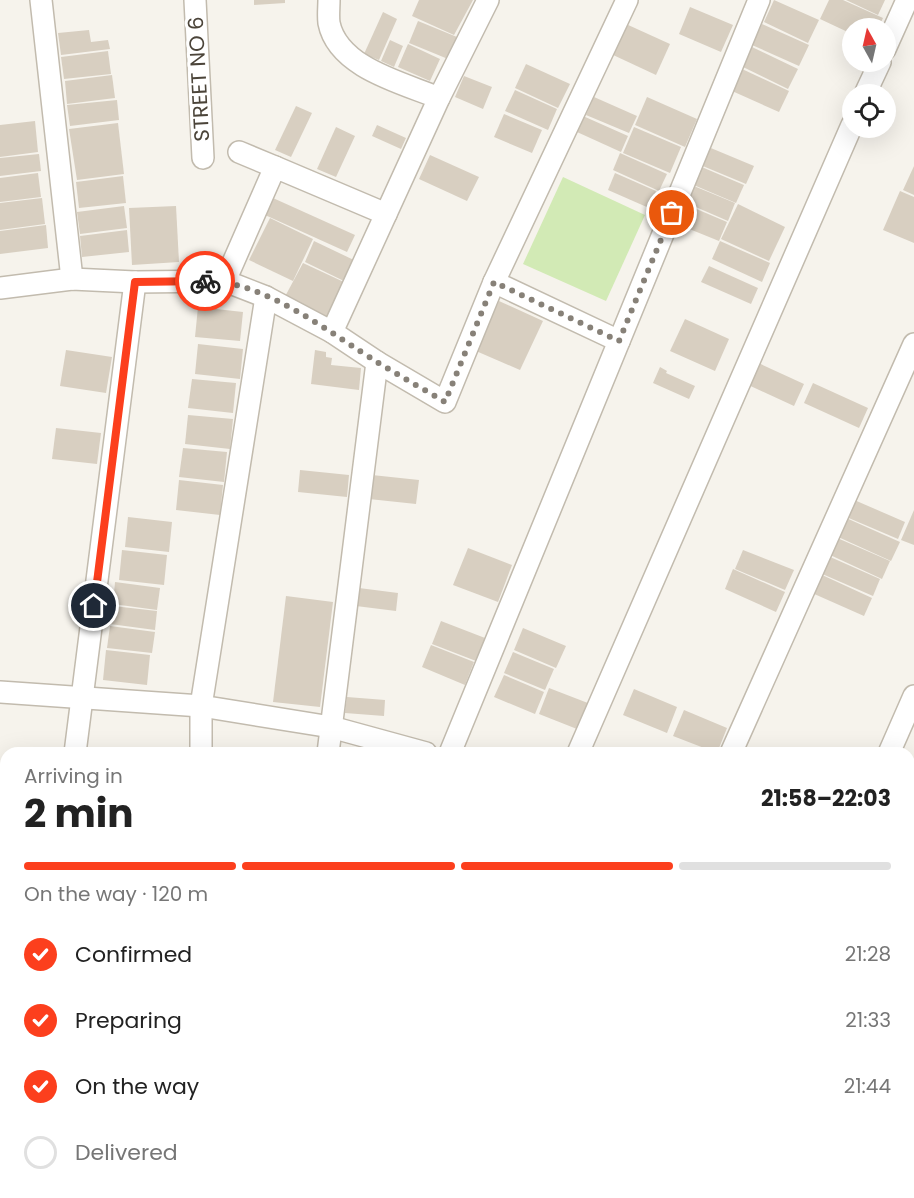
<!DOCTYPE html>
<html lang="en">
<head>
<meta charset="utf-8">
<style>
	body { margin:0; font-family:Poppins,sans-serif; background:#f6f6f6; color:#222; height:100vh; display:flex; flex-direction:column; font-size:22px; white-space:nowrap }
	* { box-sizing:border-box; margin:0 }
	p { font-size:20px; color:#767676 }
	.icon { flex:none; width:33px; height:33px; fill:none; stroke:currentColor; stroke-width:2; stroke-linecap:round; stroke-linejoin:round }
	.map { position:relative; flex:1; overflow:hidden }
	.side { position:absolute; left:0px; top:747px; width:915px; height:452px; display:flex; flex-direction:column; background:#fff; border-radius:18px 18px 0 0; box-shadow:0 6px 24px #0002 }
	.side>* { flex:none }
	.needle { width:39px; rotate:352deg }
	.buttons { position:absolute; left:842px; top:18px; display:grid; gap:12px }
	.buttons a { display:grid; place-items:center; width:54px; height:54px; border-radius:50%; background:#fff; box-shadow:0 6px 24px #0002; font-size:30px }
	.pin { position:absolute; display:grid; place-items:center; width:51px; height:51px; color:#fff; margin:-26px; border:3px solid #fff; border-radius:50%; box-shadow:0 2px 6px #0007 }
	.courier { position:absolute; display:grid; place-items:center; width:60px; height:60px; margin:-30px; border:4px solid #fc3f1d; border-radius:50%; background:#fff; color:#222; box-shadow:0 2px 8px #0007 }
	.summary em { font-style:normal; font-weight:700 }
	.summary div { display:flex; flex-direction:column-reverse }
	.summary { display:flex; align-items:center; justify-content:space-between; height:102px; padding:0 24px }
	h1 { font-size:39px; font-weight:700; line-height:45px }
	.bar { display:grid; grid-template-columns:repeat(4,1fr); gap:9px 6px; align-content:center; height:72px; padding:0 24px }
	.bar i { height:8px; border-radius:4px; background:#e0e0e0 }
	.bar .active { background:#fc3f1d }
	.bar p { grid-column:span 4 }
	ol { padding:0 24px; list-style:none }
	li { display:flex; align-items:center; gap:18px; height:66px }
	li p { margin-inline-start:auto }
	li .icon { padding:6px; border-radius:50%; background:#fc3f1d; color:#fff; stroke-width:4 }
	li:last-child { color:#767676 }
	li i { width:33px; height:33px; border:3px solid #e0e0e0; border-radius:50% }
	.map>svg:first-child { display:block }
	.green { fill:#d2eab5 }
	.building { fill:#d8cfc1 }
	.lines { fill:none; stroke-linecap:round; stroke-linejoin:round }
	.minor-casing { stroke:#c2bbae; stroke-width:24 }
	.minor { stroke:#fff; stroke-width:21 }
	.done { stroke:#878178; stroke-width:6; stroke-dasharray:0 10.8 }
	.route { stroke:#fc3f1d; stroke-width:8 }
	.labels { text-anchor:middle; stroke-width:6; stroke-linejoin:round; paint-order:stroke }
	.street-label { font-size:21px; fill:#4b4439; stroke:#fff }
</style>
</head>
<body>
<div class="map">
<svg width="914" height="1198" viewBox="0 0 914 1198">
	<rect width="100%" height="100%" fill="#f6f3ec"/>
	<g class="green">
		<path d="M563 177 645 215 606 301 523 264Z"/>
		<path d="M909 984 914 986V1198H755L757 1192H909Z"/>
	</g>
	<g class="building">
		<path d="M254 0H285V3L254 5Z"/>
		<path d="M419 0H473L454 35 412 16Z"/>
		<path d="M774 0 819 20 808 43 764 22Z"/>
		<path d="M829 0H843L883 18 878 28H852V34L820 19Z"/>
		<path d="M846 0H885L878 15Z"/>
		<path d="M690 7 733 25 721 52 679 34Z"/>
		<path d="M383 12 397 19 379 60 364 54Z"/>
		<path d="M418 21 457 37 448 59 409 43Z"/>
		<path d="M626 24 670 44 656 75 611 54Z"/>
		<path d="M762 24 809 45 799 66 752 45Z"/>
		<path d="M89 30 91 42 108 40 110 49 61 55 58 33Z"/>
		<path d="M390 40 403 46 394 67 381 61Z"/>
		<path d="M408 44 440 59 430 81 398 67Z"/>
		<path d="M752 47 798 69 788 89 743 67Z"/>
		<path d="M108 51 111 74 64 79 61 57Z"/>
		<path d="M526 64 570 84 558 108 515 88Z"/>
		<path d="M742 69 789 91 779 112 732 91Z"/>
		<path d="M112 75 115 98 67 104 65 81Z"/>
		<path d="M464 76 492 87 483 109 455 97Z"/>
		<path d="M515 90 557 109 548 130 505 111Z"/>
		<path d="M594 97 637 116 629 133 586 115Z"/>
		<path d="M647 97 697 119 685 147 635 125Z"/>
		<path d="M117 100 119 120 70 126 67 105Z"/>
		<path d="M296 106 312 113 291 157 275 150Z"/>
		<path d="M504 114 542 130 532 153 494 137Z"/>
		<path d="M583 116 628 136 621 152 577 132Z"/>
		<path d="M35 121 38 152 0 157V125Z"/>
		<path d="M118 123 124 174 77 180 69 129Z"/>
		<path d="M377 125 406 138 401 149 372 136Z"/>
		<path d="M336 127 355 136 336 177 317 169Z"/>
		<path d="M634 127 681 147 670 173 623 153Z"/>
		<path d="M706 146 754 166 746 184 698 164Z"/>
		<path d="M620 153 667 174 659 191 613 170Z"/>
		<path d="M39 154 41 171 0 176V158Z"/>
		<path d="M430 155 479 177 467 201 419 179Z"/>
		<path d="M697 165 744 185 736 203 689 183Z"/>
		<path d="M914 166V195L903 190Z"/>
		<path d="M38 173 41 197 0 202V178Z"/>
		<path d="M615 173 656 191 649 208 608 190Z"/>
		<path d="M123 176 126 203 79 208 76 182Z"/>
		<path d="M689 184 735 203 728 221 682 201Z"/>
		<path d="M900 191 914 197V243L883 230Z"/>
		<path d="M42 198 45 224 0 230V203Z"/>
		<path d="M273 198 355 235 347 252 265 215Z"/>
		<path d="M680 202 727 222 719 241 672 222Z"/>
		<path d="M738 204 785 227 769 261 721 239Z"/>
		<path d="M124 206 127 228 80 234 77 212Z"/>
		<path d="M176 206 179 262 132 265 129 208Z"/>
		<path d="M270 218 313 239 293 281 249 260Z"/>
		<path d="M46 225 48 248 0 254V231Z"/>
		<path d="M127 230 129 252 82 257 80 236Z"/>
		<path d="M314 241 358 262 348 283 305 262Z"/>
		<path d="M720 241 770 263 762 282 712 259Z"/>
		<path d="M303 263 346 283 325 325 281 304Z"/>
		<path d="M709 266 758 288 751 304 701 282Z"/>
		<path d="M499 301 543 321 520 370 476 351Z"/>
		<path d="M198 307 243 312 240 341 195 337Z"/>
		<path d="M685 319 729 339 715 371 670 351Z"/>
		<path d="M198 344 243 349 240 379 195 374Z"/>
		<path d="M66 350 112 357 106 393 60 386Z"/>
		<path d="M315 350 326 352V357L332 358 331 365 361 368 359 390 311 384Z"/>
		<path d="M754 361 804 384 794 406 744 383Z"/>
		<path d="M660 367 667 371 666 373 695 386 689 399 653 383Z"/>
		<path d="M192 379 236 383 233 413 188 408Z"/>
		<path d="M813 383 868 408 859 428 804 403Z"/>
		<path d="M188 415 233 419 230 449 185 444Z"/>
		<path d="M56 428 101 433 97 464 52 459Z"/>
		<path d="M183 448 227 452 224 482 179 477Z"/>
		<path d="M300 470 349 475 347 497 298 492Z"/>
		<path d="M372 475 419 480 416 504 369 499Z"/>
		<path d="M179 480 223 485 220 515 176 510Z"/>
		<path d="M852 499 905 522 898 539 844 516Z"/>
		<path d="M914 510V545L901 540Z"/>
		<path d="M128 517 172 522 169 552 125 547Z"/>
		<path d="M844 517 900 542 891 561 836 536Z"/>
		<path d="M835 537 890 561 882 579 828 554Z"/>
		<path d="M468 548 512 565 498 602 453 585Z"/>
		<path d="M122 550 167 555 164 585 119 580Z"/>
		<path d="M743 550 794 570 785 590 735 569Z"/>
		<path d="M828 556 880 579 873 596 820 573Z"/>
		<path d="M733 569 785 592 776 612 725 589Z"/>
		<path d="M820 574 872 598 864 616 812 593Z"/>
		<path d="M115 582 160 588 157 610 113 604Z"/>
		<path d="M359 588 398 593 396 611 356 606Z"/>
		<path d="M286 596 333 602 320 707 273 702Z"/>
		<path d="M113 606 157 611 155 630 110 624Z"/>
		<path d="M441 621 485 638 476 661 432 644Z"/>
		<path d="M110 626 155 632 152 653 107 648Z"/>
		<path d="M523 628 566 646 556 668 514 650Z"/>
		<path d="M431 645 474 662 465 685 422 667Z"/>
		<path d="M106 650 150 655 147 685 103 680Z"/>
		<path d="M513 652 554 669 545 690 504 673Z"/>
		<path d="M504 675 544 692 535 714 494 697Z"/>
		<path d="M549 688 593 705 582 731 539 714Z"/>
		<path d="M634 689 677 707 667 733 623 715Z"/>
		<path d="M347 697 385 700 384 716 345 713Z"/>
		<path d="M684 710 727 728 717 753 673 736Z"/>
	</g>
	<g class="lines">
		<g class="minor-casing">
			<g id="minor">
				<path d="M41 0 72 279"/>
				<path d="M195 0 203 158"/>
				<path d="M329 0C329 7 328 16 329 23 338 68 403 83 439 98"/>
				<path d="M885 49 907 0"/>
				<path d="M865 94 880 62"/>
				<path d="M239 152 275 167"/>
				<path d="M225 281 275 167 386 214"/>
				<path d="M494 282 619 341"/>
				<path d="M0 288 72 279 135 282 225 281 266 297 332 332"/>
				<path d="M377 362 445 402 494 282 627 0"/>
				<path d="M0 692 201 706 331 727 426 753"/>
				<path d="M75 753 135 282"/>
				<path d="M201 753V706L266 297"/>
				<path d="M328 753 377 362 332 332 439 98 488 0"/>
				<path d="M450 753 759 0"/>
				<path d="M578 753 852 125"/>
				<path d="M731 753 914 344"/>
				<path d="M889 753 914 696"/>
				<path d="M909 811 914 813"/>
				<path d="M0 1140H6"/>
				<path d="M317 1192 330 1198"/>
				<path d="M277 1198 279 1192"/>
				<path d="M410 1198 412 1192"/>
				<path d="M546 1198 548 1192"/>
				<path d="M695 1198 698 1192"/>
			</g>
		</g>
		<use href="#minor" class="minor"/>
	</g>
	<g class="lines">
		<path class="done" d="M205 281C263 280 330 333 377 362 400 376 423 389 445 402L494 282 619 341 672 213"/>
		<path class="route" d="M94 606 135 282 205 281"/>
	</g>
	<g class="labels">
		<g class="street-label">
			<text transform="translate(199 79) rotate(-93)" y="7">STREET NO 6</text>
		</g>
	</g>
</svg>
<div class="buttons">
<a><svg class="needle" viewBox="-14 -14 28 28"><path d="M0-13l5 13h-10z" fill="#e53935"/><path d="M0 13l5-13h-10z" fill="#767676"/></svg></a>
<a><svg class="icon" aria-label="locate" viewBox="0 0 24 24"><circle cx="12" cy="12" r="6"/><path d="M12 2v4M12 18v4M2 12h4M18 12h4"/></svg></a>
</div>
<div class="pin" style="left:672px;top:213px;background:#ea580c"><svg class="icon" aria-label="bag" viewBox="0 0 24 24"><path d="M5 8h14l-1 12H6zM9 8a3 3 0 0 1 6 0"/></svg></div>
<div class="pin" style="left:94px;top:606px;background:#1f2937"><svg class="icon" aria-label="home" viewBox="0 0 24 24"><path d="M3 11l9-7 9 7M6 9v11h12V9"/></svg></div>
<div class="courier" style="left:205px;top:281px"><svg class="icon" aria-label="bike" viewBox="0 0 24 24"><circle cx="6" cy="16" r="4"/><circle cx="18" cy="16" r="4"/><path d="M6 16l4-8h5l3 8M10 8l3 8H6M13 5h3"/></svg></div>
<section class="side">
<div class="summary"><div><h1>2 min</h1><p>Arriving in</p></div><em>21:58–22:03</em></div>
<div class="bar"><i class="active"></i><i class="active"></i><i class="active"></i><i></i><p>On the way · 120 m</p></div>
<ol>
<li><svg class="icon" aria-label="check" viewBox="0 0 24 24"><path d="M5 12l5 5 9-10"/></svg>Confirmed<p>21:28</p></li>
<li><svg class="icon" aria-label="check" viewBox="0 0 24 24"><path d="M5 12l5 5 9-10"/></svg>Preparing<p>21:33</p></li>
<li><svg class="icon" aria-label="check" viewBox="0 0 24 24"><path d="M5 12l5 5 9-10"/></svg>On the way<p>21:44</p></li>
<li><i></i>Delivered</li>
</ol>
</section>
</div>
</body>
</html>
